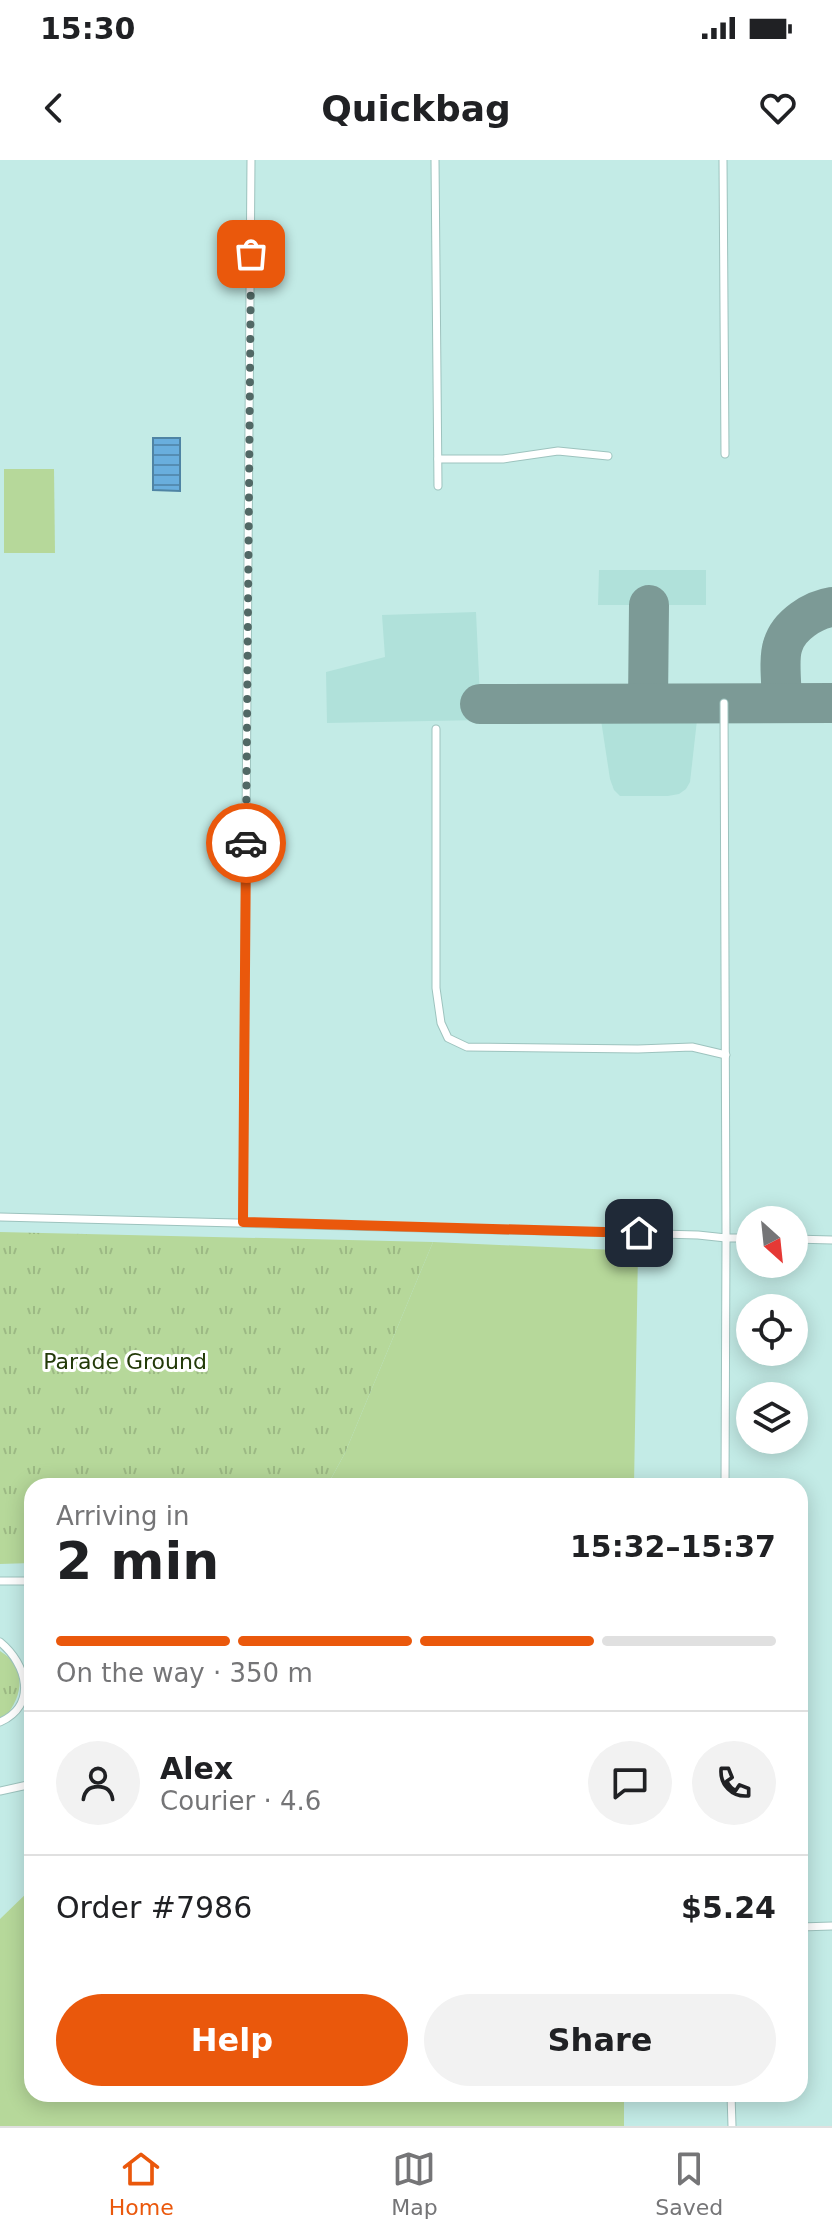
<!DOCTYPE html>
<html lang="en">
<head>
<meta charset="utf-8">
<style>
	body { margin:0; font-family:"DejaVu Sans",sans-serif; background:#f2f2f2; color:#202124; height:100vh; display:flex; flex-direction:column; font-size:30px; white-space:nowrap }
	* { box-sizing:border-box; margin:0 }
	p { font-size:26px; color:#757577 }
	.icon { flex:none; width:44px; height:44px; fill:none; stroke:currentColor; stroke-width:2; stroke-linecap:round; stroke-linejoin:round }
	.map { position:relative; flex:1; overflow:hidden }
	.sheet { position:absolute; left:24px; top:1318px; width:784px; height:624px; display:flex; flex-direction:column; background:#fff; border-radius:24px; box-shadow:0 4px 20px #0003 }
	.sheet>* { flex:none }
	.needle { width:52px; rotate:153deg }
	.tools { position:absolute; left:736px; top:1046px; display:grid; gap:16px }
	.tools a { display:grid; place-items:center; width:72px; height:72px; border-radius:50%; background:#fff; box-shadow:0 4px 20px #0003; font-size:40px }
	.pin { position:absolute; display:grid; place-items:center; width:68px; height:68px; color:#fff; margin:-34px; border-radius:16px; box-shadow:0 4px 12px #0006 }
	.courier { position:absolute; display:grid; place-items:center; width:80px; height:80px; margin:-40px; border:6px solid #ea580c; border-radius:50%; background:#fff; color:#222; box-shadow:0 2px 10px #0007 }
	.overview em { font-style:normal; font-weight:600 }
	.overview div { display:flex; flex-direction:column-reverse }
	.overview { display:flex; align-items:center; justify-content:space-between; height:136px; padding:0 32px }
	h1 { font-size:52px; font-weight:600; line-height:60px }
	.bar { display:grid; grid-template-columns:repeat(4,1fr); gap:12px 8px; align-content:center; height:96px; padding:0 32px }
	.bar i { height:10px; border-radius:6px; background:#e0e0e0 }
	.bar .selected { background:#ea580c }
	.bar p { grid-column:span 4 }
	.line { display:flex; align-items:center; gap:20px; padding:0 32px; border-top:2px solid #e0e0e0 }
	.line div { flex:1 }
	.round { display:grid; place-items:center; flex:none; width:84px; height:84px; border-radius:42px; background:#f2f2f2 }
	.cta { display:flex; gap:16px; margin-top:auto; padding:16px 32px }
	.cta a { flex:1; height:92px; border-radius:48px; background:#ea580c; color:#fff; font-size:32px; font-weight:600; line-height:92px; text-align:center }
	.cta a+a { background:#f2f2f2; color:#202124 }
	.status { display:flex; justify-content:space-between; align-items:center; height:56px; padding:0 40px; background:#fff; direction:ltr }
	.status svg { height:22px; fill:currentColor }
	header { display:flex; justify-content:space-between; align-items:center; height:104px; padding:0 32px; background:#fff; font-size:36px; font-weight:600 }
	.dock { display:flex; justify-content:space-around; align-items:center; height:112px; border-top:2px solid #e0e0e0; background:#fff; font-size:22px; color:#757577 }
	.dock a { display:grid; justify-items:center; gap:4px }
	.dock .selected { color:#ea580c }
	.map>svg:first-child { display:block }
	.built { fill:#b0e1da }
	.grass { fill:#b6d89a }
	.park { fill:url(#park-tufts) }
	.water { fill:url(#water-rules); stroke:#4f84a4; stroke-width:2 }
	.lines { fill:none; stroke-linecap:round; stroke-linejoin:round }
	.taxiway { stroke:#7c9a96; stroke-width:40 }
	.service-casing { stroke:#9dc3be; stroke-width:9 }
	.service { stroke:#fff; stroke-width:7 }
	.done { stroke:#516865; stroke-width:8; stroke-dasharray:0 14.4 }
	.route { stroke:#ea580c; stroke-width:10 }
	.labels { text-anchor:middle; stroke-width:6; stroke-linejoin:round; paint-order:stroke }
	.park-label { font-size:22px; fill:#233a09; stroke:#fff }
</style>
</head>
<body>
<div class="status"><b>15:30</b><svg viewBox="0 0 49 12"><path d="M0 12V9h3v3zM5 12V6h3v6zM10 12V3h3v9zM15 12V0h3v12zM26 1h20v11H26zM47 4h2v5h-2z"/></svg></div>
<header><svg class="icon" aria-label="back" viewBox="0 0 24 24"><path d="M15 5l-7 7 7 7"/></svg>Quickbag<svg class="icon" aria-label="heart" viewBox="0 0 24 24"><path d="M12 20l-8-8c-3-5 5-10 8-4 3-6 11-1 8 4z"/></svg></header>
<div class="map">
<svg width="832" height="1966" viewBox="0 0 832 1966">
	<defs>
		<pattern id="park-tufts" width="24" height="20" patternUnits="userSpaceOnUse" patternTransform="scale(2)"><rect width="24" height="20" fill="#b6d89a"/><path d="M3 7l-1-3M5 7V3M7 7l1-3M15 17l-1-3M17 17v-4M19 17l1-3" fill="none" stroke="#9cb984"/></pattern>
		<pattern id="water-rules" width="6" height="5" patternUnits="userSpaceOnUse" patternTransform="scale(2)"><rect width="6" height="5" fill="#69aedd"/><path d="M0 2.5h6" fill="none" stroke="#558db3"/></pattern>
	</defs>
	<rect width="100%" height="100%" fill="#c3ebe6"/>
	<g class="built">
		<path d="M599 410H706V445H598Z"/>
		<path d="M476 452 481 560 327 563 326 512 385 497 382 455Z"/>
		<path d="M601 560H697L690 622 686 629 679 634 668 636H620L614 630 610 619Z"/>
	</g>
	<g class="grass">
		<path d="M4 309H54L55 393H4Z"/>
		<path d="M433 1082 638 1091 634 1326H327L345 1293Z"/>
		<path d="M32 1728V1934H624V1966H0V1759Z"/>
	</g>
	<g class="park">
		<path d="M0 1072 433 1082 345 1293 327 1326H32V1403L0 1404Z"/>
		<path d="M0 1491C30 1508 22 1542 0 1562Z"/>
	</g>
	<path class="water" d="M153 278H180V331L153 330Z"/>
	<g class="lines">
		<g class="taxiway">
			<path d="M648 543 649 445"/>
			<path d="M782 543C782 528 778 498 783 485 789 465 813 450 832 447"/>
			<path d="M480 544 832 543"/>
		</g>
		<g class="service-casing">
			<g id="service">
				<path d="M435 0 438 326"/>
				<path d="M723 0 725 294"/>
				<path d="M438 299H503L558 291 608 296"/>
				<path d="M436 569V828L441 863 448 878 467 887 638 889 692 887 726 895"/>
				<path d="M0 1057 698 1075 726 1078 724 543"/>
				<path d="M243 1062 251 0"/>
				<path d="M794 1079 832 1080"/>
				<path d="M725 1326 726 1078H750"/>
				<path d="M0 1421H32"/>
				<path d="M0 1482C27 1504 38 1545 0 1562"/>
				<path d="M0 1631 32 1624"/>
				<path d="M800 1767 832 1766"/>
				<path d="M731 1934 732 1966"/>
			</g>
		</g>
		<use href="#service" class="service"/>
	</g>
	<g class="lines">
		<path class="done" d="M246 683 251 94"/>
		<path class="route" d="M246 683 243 1062 639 1073"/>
	</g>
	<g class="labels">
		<g class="park-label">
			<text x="125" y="1209">Parade Ground</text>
		</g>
	</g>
</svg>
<div class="tools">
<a><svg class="needle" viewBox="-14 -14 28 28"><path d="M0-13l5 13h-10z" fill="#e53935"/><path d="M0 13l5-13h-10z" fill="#757577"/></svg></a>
<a><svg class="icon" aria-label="locate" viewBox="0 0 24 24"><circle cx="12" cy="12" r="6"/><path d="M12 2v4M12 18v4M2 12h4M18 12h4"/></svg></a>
<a><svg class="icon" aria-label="layers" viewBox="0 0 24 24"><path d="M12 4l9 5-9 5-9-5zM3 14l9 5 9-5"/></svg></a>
</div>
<div class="pin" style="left:251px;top:94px;background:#ea580c"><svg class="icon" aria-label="bag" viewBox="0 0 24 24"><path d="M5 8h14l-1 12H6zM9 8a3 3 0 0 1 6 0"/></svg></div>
<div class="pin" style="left:639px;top:1073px;background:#1f2937"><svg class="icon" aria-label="home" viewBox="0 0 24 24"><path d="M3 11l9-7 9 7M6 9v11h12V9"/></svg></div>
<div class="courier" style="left:246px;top:683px"><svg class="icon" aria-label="car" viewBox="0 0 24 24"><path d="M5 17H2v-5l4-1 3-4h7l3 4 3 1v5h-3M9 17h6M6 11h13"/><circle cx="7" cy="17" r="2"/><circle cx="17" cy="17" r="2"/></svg></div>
<section class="sheet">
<div class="overview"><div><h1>2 min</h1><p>Arriving in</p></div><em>15:32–15:37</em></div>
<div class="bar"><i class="selected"></i><i class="selected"></i><i class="selected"></i><i></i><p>On the way · 350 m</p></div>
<div class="line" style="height:144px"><a class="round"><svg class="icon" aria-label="person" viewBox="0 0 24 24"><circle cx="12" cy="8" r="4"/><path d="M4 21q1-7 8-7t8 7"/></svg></a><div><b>Alex</b><p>Courier · 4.6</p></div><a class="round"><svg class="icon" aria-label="chat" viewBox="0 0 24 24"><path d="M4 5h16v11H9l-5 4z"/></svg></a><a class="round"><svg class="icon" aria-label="phone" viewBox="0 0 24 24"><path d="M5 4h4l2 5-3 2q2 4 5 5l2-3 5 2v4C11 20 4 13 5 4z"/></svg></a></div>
<div class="line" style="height:104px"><div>Order #7986</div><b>$5.24</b></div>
<div class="cta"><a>Help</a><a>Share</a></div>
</section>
</div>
<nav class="dock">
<a class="selected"><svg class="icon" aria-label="home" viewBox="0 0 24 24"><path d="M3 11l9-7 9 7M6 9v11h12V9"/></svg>Home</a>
<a><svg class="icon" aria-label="map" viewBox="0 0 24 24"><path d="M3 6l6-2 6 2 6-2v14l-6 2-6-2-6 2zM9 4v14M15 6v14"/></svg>Map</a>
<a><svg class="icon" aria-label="saved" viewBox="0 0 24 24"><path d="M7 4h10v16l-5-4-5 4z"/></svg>Saved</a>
</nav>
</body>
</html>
